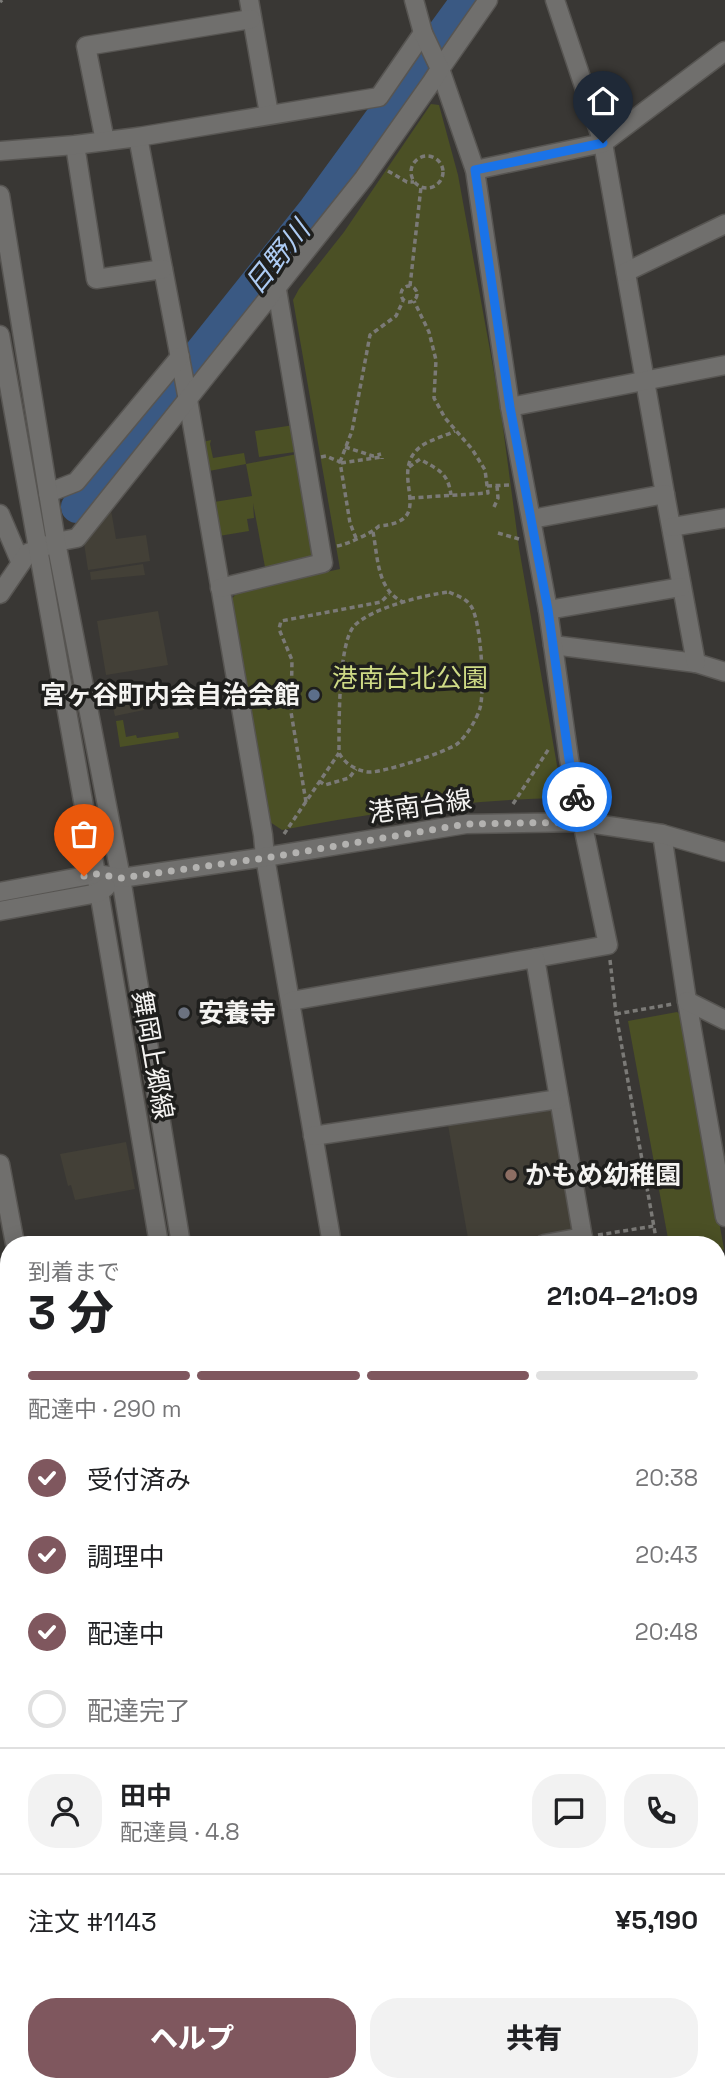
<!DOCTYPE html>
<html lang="ja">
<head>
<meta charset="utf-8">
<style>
	body { margin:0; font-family:"Space Grotesk","Noto Sans JP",sans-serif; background:#f2f2f2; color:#202124; height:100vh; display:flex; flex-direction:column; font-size:26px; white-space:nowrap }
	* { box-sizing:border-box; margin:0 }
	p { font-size:23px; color:#757577 }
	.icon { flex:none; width:38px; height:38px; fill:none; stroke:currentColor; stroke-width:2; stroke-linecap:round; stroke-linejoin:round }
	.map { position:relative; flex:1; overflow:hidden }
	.side { position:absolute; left:0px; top:1236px; width:726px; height:856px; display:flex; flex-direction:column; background:#fff; border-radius:28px 28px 0 0; box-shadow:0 4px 18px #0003 }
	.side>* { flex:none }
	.pin { position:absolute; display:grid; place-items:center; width:60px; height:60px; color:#fff; margin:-72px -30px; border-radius:50% 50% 50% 0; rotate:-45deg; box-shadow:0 0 7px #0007 }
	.pin .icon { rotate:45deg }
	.courier { position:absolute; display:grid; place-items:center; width:70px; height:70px; margin:-35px; border:5px solid #1a73e8; border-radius:50%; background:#fff; color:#222; box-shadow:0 2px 9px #0007 }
	.overview em { font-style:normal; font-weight:800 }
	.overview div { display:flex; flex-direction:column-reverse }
	.overview { display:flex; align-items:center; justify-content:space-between; height:119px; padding:0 28px }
	h1 { font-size:46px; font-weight:800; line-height:52px }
	.bar { display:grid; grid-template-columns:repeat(4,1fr); gap:10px 7px; align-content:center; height:84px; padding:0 28px }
	.bar i { height:9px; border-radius:5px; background:#e0e0e0 }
	.bar .active { background:#7f575e }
	.bar p { grid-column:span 4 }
	.line { display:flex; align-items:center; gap:18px; padding:0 28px; border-top:2px solid #e0e0e0 }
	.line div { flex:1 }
	.round { display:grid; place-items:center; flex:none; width:74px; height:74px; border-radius:28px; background:#f2f2f2 }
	ol { padding:0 28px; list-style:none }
	li { display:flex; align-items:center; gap:21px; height:77px }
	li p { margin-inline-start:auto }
	li .icon { padding:7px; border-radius:50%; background:#7f575e; color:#fff; stroke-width:4 }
	li:last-child { color:#757577 }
	li i { width:38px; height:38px; border:4px solid #e0e0e0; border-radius:50% }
	.cta { display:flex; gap:14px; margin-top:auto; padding:14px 28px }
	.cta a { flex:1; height:80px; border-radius:28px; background:#7f575e; color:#fff; font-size:28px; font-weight:800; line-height:80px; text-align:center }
	.cta a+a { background:#f2f2f2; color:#202124 }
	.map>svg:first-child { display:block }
	.built { fill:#434037 }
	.green { fill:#4b5025 }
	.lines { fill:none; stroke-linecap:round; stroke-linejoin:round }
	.river { stroke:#3a5983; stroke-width:32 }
	.service-casing { stroke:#575552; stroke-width:14 }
	.minor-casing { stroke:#575552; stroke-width:21 }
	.tertiary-casing { stroke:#575552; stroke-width:21 }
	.path { stroke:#7b7a77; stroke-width:3.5; stroke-dasharray:5 3.5; stroke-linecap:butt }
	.service { stroke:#706f6d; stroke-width:10 }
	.minor { stroke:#706f6d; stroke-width:18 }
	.tertiary { stroke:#706f6d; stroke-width:18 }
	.rail-casing { stroke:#9e9d9a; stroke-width:8 }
	.rail { stroke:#1f1f1d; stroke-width:5; stroke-dasharray:16; stroke-linecap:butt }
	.done { stroke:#b3b2b0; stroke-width:7; stroke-dasharray:0 12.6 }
	.route { stroke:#1a73e8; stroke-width:9 }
	.service-dot { fill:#5c6f8a; stroke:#1f1f1d; stroke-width:2.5 }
	.worship-dot { fill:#6b7280; stroke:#1f1f1d; stroke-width:2.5 }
	.education-dot { fill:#8d6e63; stroke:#1f1f1d; stroke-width:2.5 }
	.labels { text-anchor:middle; stroke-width:7; stroke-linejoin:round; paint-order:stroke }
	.park-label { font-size:26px; fill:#ceda85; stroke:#1f1f1d }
	.poi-label { font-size:26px; font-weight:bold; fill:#f5f4f2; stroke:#1f1f1d; text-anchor:start }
	.street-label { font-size:26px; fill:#f5f4f2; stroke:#1f1f1d }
	.water-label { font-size:28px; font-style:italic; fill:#adcbf3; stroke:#1f1f1d }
</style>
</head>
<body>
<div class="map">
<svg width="725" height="2090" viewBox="0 0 725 2090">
	<rect width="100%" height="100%" fill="#393734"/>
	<g class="built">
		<path d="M111 510 116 539 146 535 150 561 88 570 84 543Z"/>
		<path d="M143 564 145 575 91 580 90 572Z"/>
		<path d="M158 611 168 665 106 675 97 621Z"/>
		<path d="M141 693 144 710 115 716 111 699Z"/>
		<path d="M554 1107 575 1225 571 1231 495 1244H469L448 1125Z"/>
		<path d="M126 1142 135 1189 75 1200 71 1185 68 1186 60 1154Z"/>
		<path d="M725 1269V1584L718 1542V1271Z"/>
		<path d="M9 1353V1415L0 1416V1355Z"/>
		<path d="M346 2083H414L415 2090H351Z"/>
	</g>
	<g class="green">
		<path d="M431 104 439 105 458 175 500 405 519 548 562 794 560 798C466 800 374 812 282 830L270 822 231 600 238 591 340 569 293 300 299 289 344 232Z"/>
		<path d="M294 425 298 448 295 452 259 457 255 431Z"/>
		<path d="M211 440 210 444 213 458 244 453 246 464 297 454 315 553 309 559 265 567 253 503 254 518 247 519 249 531 219 536 214 502 252 496 246 464 209 471 203 442Z"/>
		<path d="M123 720 126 737 136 735 137 738 178 732 179 738 120 747 116 721Z"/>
		<path d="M677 1012 682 1016 724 1249 718 1255V1244H669L628 1021Z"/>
		<path d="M9 1761V2064L0 2063V1766Z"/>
		<path d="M11 2082H284L285 2090H183L162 2085 160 2090H0V2088L10 2089Z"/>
	</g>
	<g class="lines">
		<path class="river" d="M77 507 314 210 467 0"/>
		<g class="service-casing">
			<g id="service">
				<path d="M718 1682 725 1679"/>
				<path d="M718 1821 725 1869"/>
			</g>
		</g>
		<g class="minor-casing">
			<g id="minor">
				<path d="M249 0 269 114"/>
				<path d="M488 0 440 69 475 170 510 407 548 610 553 645 696 663 725 672"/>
				<path d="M555 0 603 143 665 494"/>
				<path d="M138 137 188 400 263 835 265 857 332 1244"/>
				<path d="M105 141 86 46 251 19"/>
				<path d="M75 145 96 279 163 269"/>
				<path d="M0 151 75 145 138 137 379 97 423 33"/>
				<path d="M475 170 603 143 725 51"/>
				<path d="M626 272 725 224"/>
				<path d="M510 407 725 365"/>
				<path d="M48 493 76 482 180 357"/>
				<path d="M0 514 20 561"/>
				<path d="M532 519 665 494 696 663"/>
				<path d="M672 527 725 518"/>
				<path d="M220 588 323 563 277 290"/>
				<path d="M0 594 28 553 56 542 77 538 364 178 431 83 440 69 423 33 414 0"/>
				<path d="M548 610 681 587"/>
				<path d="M662 834 687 1001 725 1217"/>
				<path d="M535 958 608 945 569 759 553 645"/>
				<path d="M291 1001 535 958 584 1244"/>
				<path d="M687 1001 725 1020"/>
				<path d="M313 1136 559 1099"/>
				<path d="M0 1164 15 1244"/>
				<path d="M544 1244 583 1237"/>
				<path d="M0 1337 9 1336"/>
				<path d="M0 1484 9 1483"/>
				<path d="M0 1751 9 1749"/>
				<path d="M718 1987 725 2031"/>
				<path d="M483 2082 484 2090"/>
			</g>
		</g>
		<g class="tertiary-casing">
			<g id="tertiary">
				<path d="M0 195 56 542 121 878 181 1244"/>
				<path d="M0 335 96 874 159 1244"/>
				<path d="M0 892 96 874 121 878 265 857 466 824 582 822 662 834 725 852"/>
				<path d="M0 911 98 893 106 887"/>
				<path d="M718 1624 725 1623"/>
				<path d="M308 2082 309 2090"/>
				<path d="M327 2082 328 2090"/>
			</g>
		</g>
		<g class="path">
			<path d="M0 2 2 0"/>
			<circle cx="427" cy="172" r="16"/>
			<path d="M388 171 407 182H414"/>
			<circle cx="409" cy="294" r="8"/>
			<path d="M410 286 421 187"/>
			<path d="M345 447 373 456 381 454"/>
			<path d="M321 457 326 456 340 462 350 523 356 538"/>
			<path d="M340 462 352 431 370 335 396 316 403 301"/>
			<path d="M341 463 382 457V459"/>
			<path d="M409 467 420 459C438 470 448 472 451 495"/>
			<path d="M487 486 509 485"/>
			<path d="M410 498 488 493 485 470 472 449 445 418 434 398 436 360 429 332 414 301"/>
			<path d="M494 507 498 498 497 486"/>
			<path d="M373 532C378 558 377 590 403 602"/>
			<path d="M498 533 519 539"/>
			<path d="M337 546C348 544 372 533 379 526 440 521 386 475 420 447 429 440 445 436 455 431"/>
			<path d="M449 592C457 596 466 598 471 606 481 621 485 690 480 708 477 719 466 737 457 744 446 752 383 773 369 772 357 771 345 764 339 753 339 727 338 644 354 626 371 608 424 595 449 592Z"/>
			<path d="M319 781 325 785 349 778 356 769"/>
			<path d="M306 802 291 712 292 660 279 629 281 621 381 602 389 594"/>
			<path d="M513 804 550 747"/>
			<path d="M284 834 339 753"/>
			<path d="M610 960 616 1014 657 1244"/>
			<path d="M616 1014 673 1004"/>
			<path d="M598 1235 654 1226"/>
			<path d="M718 1259 725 1258"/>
			<path d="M718 1596 719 1608"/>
			<path d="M0 1792 9 1794"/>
			<path d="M0 1884 9 1873"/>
		</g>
		<use href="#service" class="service"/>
		<use href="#minor" class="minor"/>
		<use href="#tertiary" class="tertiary"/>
		<g class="rail-casing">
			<path id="rail" d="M0 2081 9 2082"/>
		</g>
		<use href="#rail" class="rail"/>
	</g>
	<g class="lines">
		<path class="done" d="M84 876 96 874 121 878 265 858 466 824 582 822 577 797"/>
		<path class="route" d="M577 797 569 759 548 610 510 407 475 170 603 143"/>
	</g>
	<circle class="service-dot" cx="314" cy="695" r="7"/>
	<circle class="worship-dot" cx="184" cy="1013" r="7"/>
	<circle class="education-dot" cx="511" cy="1175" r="7"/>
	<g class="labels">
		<g class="park-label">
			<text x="410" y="687">港南台北公園</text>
		</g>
		<g class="poi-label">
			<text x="300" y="704" text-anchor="end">宮ヶ谷町内会自治会館</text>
			<text x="198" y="1022">安養寺</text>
			<text x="525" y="1184">かもめ幼稚園</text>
		</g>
		<g class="street-label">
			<text transform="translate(420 806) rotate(-8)" y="9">港南台線</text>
			<text transform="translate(153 1055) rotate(80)" y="9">舞岡上郷線</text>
		</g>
		<g class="water-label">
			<text transform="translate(277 257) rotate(-51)" y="10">日野川</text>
		</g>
	</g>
</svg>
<div class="pin" style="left:84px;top:876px;background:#ea580c"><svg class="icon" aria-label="bag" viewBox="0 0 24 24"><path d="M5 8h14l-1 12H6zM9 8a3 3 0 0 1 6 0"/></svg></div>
<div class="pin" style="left:603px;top:143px;background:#1f2937"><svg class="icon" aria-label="home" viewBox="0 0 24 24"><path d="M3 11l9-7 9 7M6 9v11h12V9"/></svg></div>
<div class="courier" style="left:577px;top:797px"><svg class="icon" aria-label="bike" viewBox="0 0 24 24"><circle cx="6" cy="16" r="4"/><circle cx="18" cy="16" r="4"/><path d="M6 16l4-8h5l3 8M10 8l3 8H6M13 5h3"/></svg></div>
<section class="side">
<div class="overview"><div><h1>3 分</h1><p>到着まで</p></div><em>21:04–21:09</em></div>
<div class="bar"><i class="active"></i><i class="active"></i><i class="active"></i><i></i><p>配達中 · 290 m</p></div>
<ol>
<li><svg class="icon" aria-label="check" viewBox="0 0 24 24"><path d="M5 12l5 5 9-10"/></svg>受付済み<p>20:38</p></li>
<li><svg class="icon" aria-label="check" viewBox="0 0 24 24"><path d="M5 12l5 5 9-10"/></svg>調理中<p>20:43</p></li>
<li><svg class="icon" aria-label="check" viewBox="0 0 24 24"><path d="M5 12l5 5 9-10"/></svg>配達中<p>20:48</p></li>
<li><i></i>配達完了</li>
</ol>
<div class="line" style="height:126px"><a class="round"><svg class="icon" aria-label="person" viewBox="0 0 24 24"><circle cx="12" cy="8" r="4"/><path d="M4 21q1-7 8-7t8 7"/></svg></a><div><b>田中</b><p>配達員 · 4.8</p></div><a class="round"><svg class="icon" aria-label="chat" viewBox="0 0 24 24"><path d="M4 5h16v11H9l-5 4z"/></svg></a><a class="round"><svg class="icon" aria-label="phone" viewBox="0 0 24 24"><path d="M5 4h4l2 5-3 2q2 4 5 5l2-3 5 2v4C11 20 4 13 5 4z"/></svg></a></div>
<div class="line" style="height:91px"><div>注文 #1143</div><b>¥5,190</b></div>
<div class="cta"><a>ヘルプ</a><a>共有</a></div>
</section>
</div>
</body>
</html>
